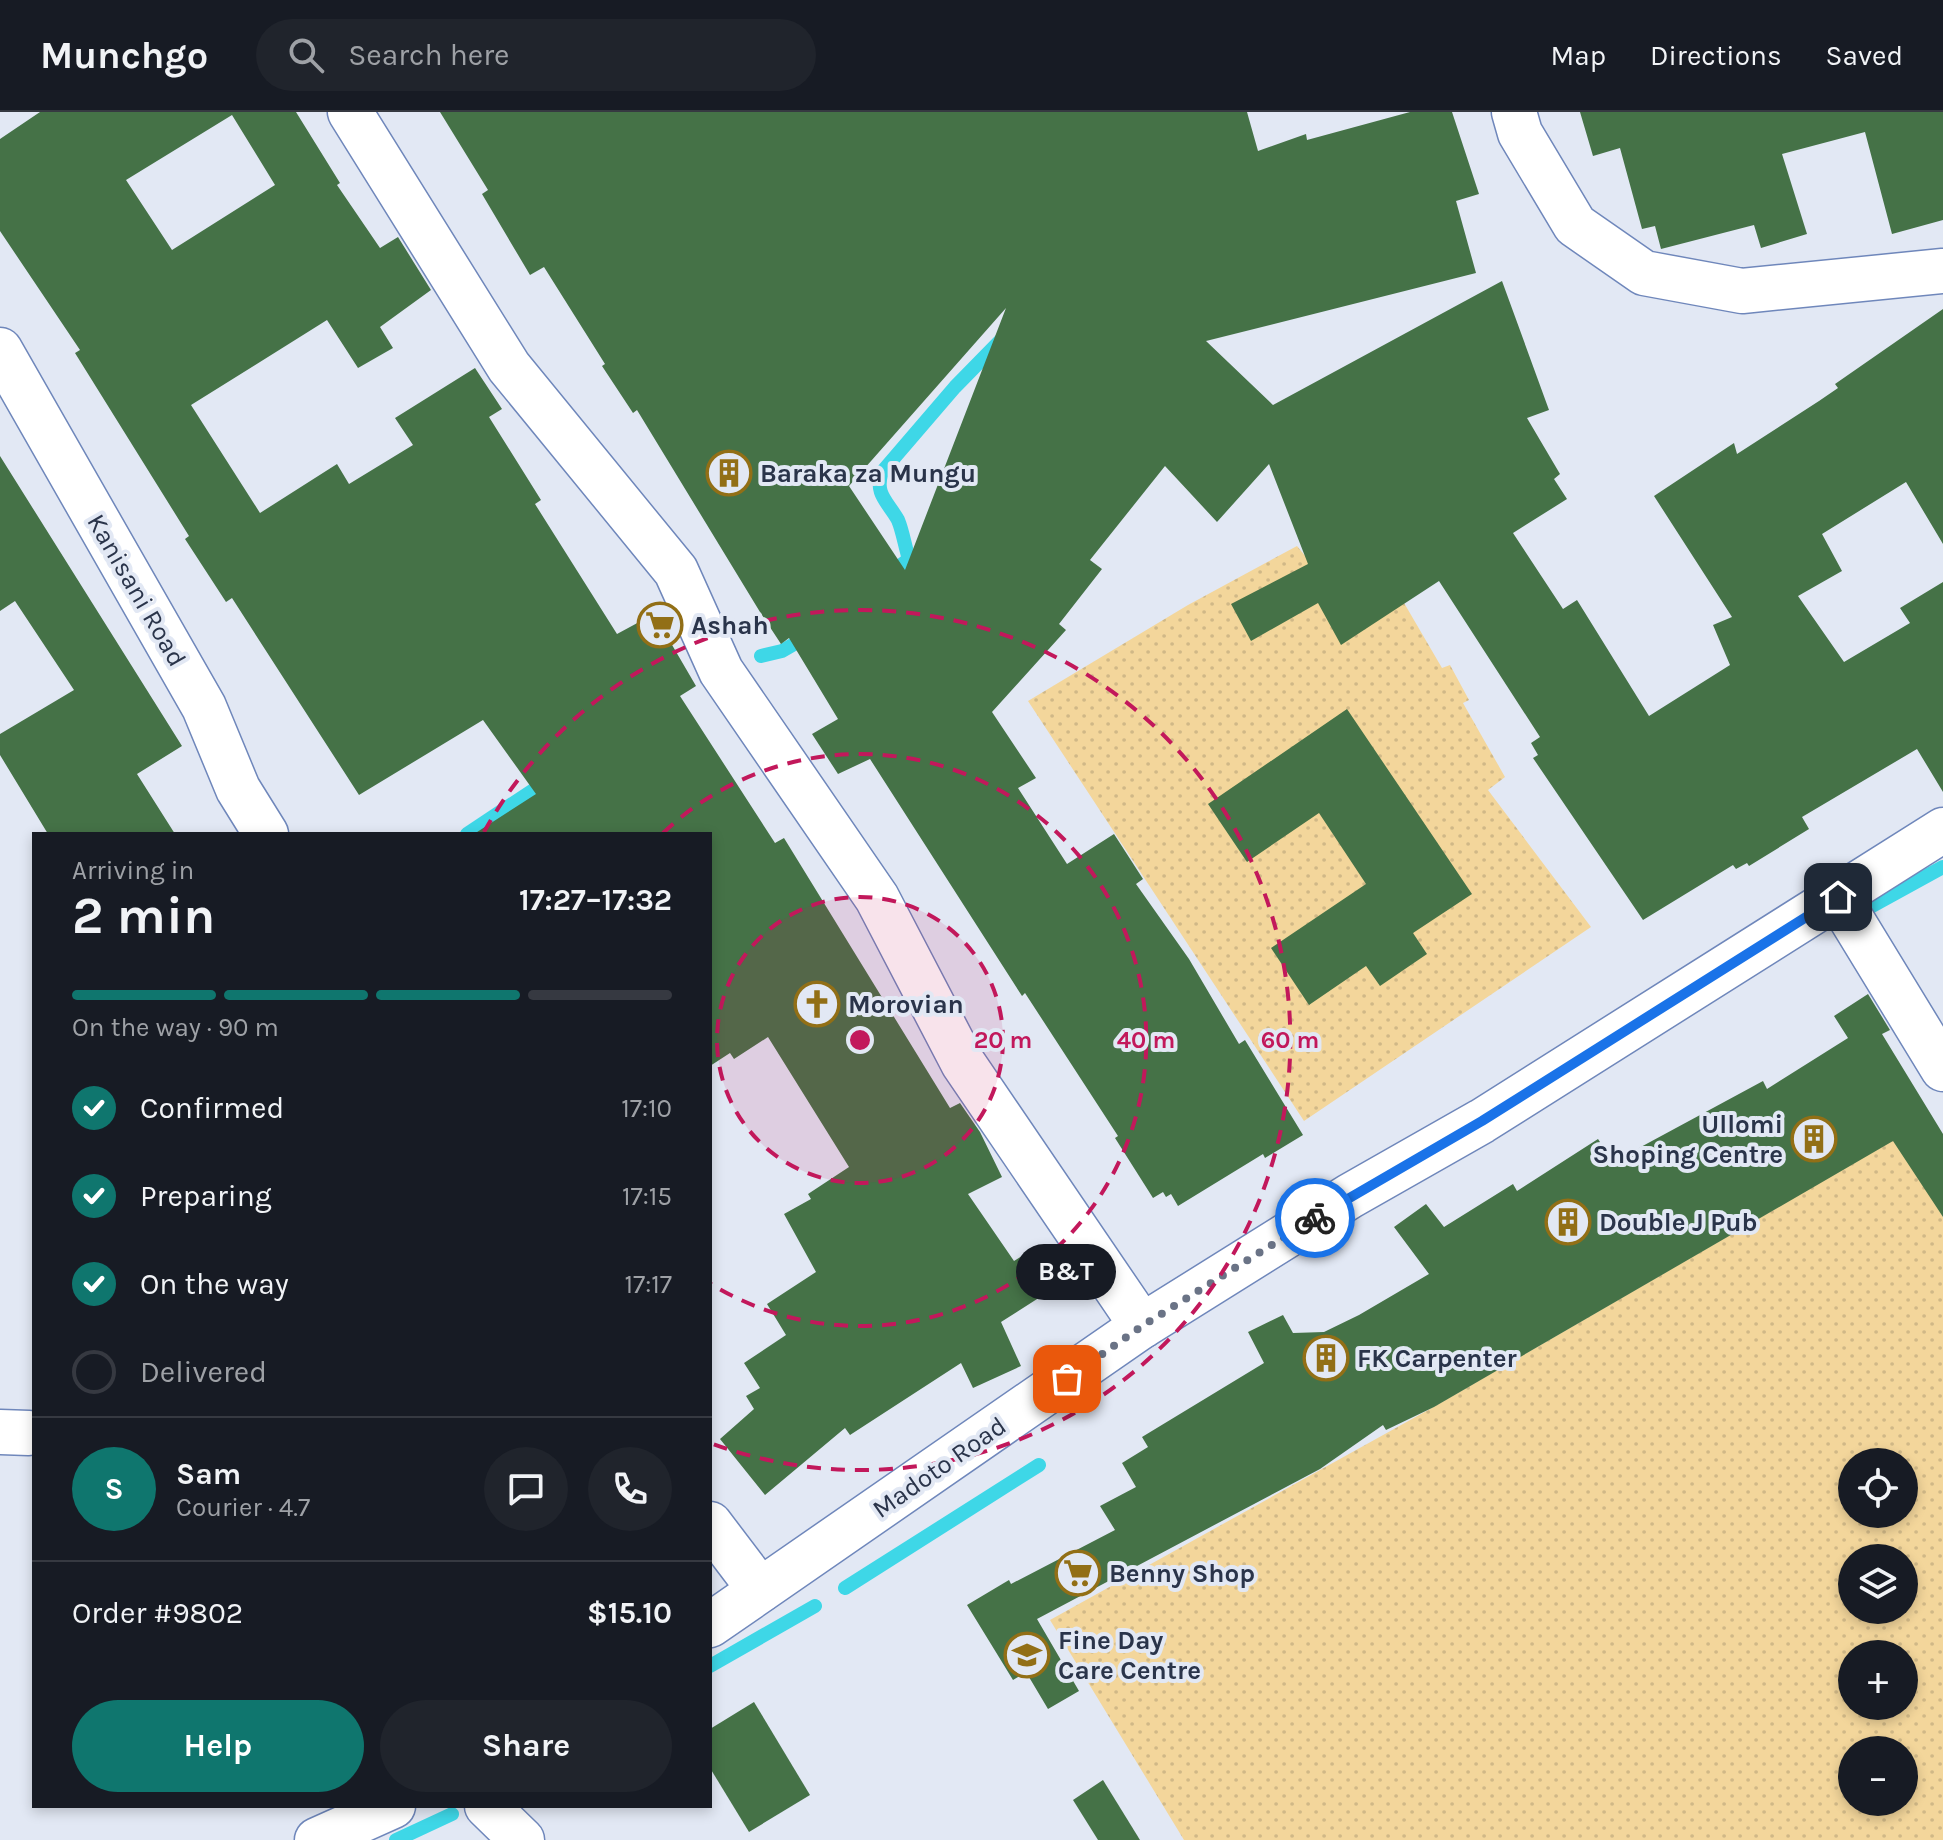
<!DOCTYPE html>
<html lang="en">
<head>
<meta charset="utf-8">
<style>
	body { margin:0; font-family:Karla,sans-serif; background:#20242c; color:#f1f3f6; height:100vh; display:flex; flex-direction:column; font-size:30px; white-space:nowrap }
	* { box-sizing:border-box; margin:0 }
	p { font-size:26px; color:#9ea1a6 }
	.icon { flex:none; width:44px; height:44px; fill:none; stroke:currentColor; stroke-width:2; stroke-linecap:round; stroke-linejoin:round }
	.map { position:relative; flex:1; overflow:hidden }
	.sheet { position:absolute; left:32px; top:720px; width:680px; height:976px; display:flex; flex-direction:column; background:#171b24; border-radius:0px; box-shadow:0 4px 12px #0003 }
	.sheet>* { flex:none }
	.tools { position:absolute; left:1838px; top:1336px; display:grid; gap:16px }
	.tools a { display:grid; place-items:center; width:80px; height:80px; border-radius:50%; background:#171b24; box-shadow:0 4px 12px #0003; font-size:40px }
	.pin { position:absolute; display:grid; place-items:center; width:68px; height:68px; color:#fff; margin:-34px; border-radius:16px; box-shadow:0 4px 12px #0006 }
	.courier { position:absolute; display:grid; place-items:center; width:80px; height:80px; margin:-40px; border:6px solid #1a73e8; border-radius:50%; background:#fff; color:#222; box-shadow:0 2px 10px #0007 }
	.bubble { position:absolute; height:56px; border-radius:28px; background:#171b24; box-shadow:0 4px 12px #0003; font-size:26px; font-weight:700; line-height:56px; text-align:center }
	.summary em { font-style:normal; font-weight:700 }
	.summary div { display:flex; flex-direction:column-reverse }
	.summary { display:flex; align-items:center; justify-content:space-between; height:136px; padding:0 40px }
	h1 { font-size:52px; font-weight:700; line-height:60px }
	.bar { display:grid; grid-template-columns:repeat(4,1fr); gap:12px 8px; align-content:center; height:96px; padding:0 40px }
	.bar i { height:10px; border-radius:6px; background:#363941 }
	.bar .selected { background:#0f766e }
	.bar p { grid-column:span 4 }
	.line { display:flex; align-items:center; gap:20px; padding:0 40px; border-top:2px solid #363941 }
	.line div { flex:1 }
	.round { display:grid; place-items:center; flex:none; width:84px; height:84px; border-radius:42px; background:#20242c }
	ol { padding:0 40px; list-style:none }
	li { display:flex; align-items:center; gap:24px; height:88px }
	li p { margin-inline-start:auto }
	li .icon { padding:8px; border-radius:50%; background:#0f766e; color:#fff; stroke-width:4 }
	li:last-child { color:#9ea1a6 }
	li i { width:44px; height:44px; border:4px solid #363941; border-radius:50% }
	.button { display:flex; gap:16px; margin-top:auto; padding:16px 40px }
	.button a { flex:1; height:92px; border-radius:48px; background:#0f766e; color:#fff; font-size:32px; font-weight:700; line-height:92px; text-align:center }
	.button a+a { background:#20242c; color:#f1f3f6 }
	header { display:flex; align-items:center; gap:48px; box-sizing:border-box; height:112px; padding:0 40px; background:#171b24; border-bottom:2px solid #363941 }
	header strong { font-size:38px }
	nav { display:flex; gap:44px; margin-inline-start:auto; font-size:28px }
	.search { width:560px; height:72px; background:#20242c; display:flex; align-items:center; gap:20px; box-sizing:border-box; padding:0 28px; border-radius:44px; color:#9ea1a6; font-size:30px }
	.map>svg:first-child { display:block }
	.park { fill:url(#park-dots); fill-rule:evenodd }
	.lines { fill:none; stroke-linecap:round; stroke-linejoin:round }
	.stream { stroke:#3ed7e7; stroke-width:14 }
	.building { fill:#457247; fill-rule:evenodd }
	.street-casing { stroke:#6f87bb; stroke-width:47 }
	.secondary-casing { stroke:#6f87bb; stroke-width:47 }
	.street { stroke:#fff; stroke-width:44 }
	.secondary { stroke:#fff; stroke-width:44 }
	.done { stroke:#6a7386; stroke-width:8; stroke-dasharray:0 14.4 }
	.route { stroke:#1a73e8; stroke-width:10 }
	.ring { fill:none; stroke:#c2185b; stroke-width:4; stroke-dasharray:14 10 }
	.labels { text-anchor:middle; stroke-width:8; stroke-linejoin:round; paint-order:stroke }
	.poi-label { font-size:26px; font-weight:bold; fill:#2a344a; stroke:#e2e8f4; text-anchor:start }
	.street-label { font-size:26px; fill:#2a344a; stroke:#e2e8f4 }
	.centre { fill:#c2185b; stroke:#e2e8f4; stroke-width:4 }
	.ring-label { font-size:24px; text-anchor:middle; font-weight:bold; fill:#c2185b; stroke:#e2e8f4; stroke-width:8; stroke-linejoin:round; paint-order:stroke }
</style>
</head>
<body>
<header>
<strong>Munchgo</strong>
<div class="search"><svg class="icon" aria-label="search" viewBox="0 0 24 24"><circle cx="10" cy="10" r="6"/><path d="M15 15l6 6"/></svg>Search here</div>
<nav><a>Map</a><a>Directions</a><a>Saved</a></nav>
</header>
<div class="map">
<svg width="1943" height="1728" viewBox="0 0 1943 1728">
	<defs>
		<pattern id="park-dots" width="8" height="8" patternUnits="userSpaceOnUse" patternTransform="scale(2)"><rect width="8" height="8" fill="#f3d69b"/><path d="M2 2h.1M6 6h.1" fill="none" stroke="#d0b887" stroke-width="1.8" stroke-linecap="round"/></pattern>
	</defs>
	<rect width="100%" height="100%" fill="#e2e8f4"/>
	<g class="park">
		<path d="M1362 419 1442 556 1450 553 1469 588 1463 591 1505 665 1488 678 1591 815 1304 1009 1028 589 1188 493 1297 434 1306 445Z"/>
		<path d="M1897 1026 1943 1105V1728H1184L1050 1508 1430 1297ZM1852 1350H1904V1402H1852ZM1852 1446H1904V1498H1852ZM1852 1542H1904V1594H1852ZM1852 1638H1904V1690H1852Z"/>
	</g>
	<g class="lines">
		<g class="stream">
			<path d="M888 463 909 447C905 435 903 420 898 408 888 390 874 382 882 360L955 275 1003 226"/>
			<path d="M761 544 782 539 808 524"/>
			<path d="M467 722 547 669"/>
			<path d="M1858 806 1870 795 1943 755"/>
			<path d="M845 1476 1039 1353"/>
			<path d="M710 1554 815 1494"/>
			<path d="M396 1728 452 1702"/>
		</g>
	</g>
	<g class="building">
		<path d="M40 0H296L340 71 337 73 380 136 398 125 431 178 380 215 393 236 358 256 327 208 191 293 260 401 337 352 349 372 413 333 395 306 475 256 502 297 489 305 541 388 535 392 617 522 654 502 696 574 680 584 775 731 784 726 950 996 960 991 980 1020 1002 1065 968 1082 1014 1149 1025 1142 1048 1180 1001 1210 1021 1254 973 1276 961 1251 850 1323 845 1316 765 1383 720 1327 754 1297 746 1284 760 1276 744 1251 786 1223 767 1192 816 1160 784 1102 811 1087 808 1082 849 1055 768 925 734 947 730 941 710 954V722H474L536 682 483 608 359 683 232 486 226 490 185 427 189 424 75 241 80 238 0 119V27ZM232 3 275 73 172 138 126 68Z"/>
		<path d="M440 0H1247L1258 39 1306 22 1307 28 1410 0H1452L1479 82 1456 89 1476 161 1206 229 1273 293 1502 169 1549 298 1527 306 1560 362 1554 367 1567 387 1513 421 1563 497 1577 488 1649 604 1730 553 1713 513 1732 505 1654 384 1734 331 1737 342 1819 289 1838 276 1835 272 1943 197V432L1906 370 1822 422 1842 459 1798 484 1844 550 1910 511 1900 496 1943 470V680L1917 637 1802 705 1809 717 1749 754 1747 751 1736 757 1733 753 1643 808 1533 646 1538 643 1531 631 1540 625 1439 469 1341 533 1318 491 1251 529 1231 492 1308 452 1269 352 1217 410 1165 354 1090 448 1102 457 1059 512 1066 518 992 600 1036 666 1018 676 1067 752 1114 722 1143 767 1136 772 1189 847 1239 932 1245 928 1303 1023 1265 1046 1263 1042 1178 1094 1171 1082 1166 1085 1163 1080 1153 1086 1115 1026 1118 1024 1025 881 1022 884 870 647 838 662 812 622 838 607 789 526 781 532 760 500 637 298 633 301 602 254 605 252 544 155 530 163 482 82 488 78ZM1006 196 905 458 849 374Z"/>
		<path d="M1580 0H1943V108L1892 122 1865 20 1782 42 1807 122 1761 136 1754 113 1661 137 1655 114 1642 117 1620 36 1593 44Z"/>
		<path d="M0 344 182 634 137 662 175 722H48L0 643V622L74 578 15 489 0 499Z"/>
		<path d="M1347 597 1472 782 1413 821 1427 842 1380 874 1366 854 1309 893 1271 836 1366 772 1319 701 1247 750 1208 692Z"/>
		<path d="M1868 882 1890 918 1882 922 1943 1022V1105L1893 1029 1434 1295 1386 1318 1383 1313 1320 1357 1037 1507 1079 1579 1048 1597 1026 1560 1013 1568 967 1493 1009 1468 1011 1472 1115 1418 1100 1394 1136 1375 1122 1351 1148 1335 1142 1325 1264 1251 1248 1220 1283 1203 1293 1221 1324 1220 1359 1203 1429 1162 1394 1115 1426 1092 1444 1115 1513 1072 1517 1079 1598 1027 1613 1050 1763 969 1767 977 1848 926 1834 904Z"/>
		<path d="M754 1590 810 1683 749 1720 710 1656V1617Z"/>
		<path d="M1103 1668 1140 1728H1098L1073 1688Z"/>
	</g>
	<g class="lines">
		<g class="street-casing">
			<g id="street">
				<path d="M350 0 509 255 676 459 721 559 877 786 963 951 1142 1214"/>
				<path d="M1514 0 1520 21 1575 113 1644 161 1742 179 1943 159"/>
				<path d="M0 238 204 595 238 677 266 722"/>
				<path d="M1838 785 1943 957"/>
				<path d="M0 1320 29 1321"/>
				<path d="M710 1412 760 1478"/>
				<path d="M487 1694 522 1728"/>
			</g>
		</g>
		<g class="secondary-casing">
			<g id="secondary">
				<path d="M710 1513 1142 1214 1350 1084 1482 1009 1943 718"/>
				<path d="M317 1728 393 1694"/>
			</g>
		</g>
		<use href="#street" class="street"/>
		<use href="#secondary" class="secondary"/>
	</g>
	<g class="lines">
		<path class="done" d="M1067 1267 1142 1214 1315 1106"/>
		<path class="route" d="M1315 1106 1482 1009 1838 785"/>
	</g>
	<circle cx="860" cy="928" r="143" fill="#c2185b" fill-opacity=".12"/>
	<g class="ring">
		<circle cx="860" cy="928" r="143"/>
		<path d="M663 721A286 286 0 1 1 711 1172"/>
		<path d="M484 720A430 430 0 1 1 713 1332"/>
	</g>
	<defs>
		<g id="building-ring" transform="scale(2.3)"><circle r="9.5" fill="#e2e8f4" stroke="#926f16" stroke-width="1.5"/><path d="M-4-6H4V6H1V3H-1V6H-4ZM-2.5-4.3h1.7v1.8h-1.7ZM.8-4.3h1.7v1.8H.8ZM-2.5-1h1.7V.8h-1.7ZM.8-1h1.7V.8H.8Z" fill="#926f16"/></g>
		<g id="supermarket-ring" transform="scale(2.3)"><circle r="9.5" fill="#e2e8f4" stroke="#926f16" stroke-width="1.5"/><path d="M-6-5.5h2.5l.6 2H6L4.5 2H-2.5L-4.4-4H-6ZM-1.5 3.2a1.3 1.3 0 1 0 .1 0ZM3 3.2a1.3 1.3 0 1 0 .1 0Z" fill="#926f16"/></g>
		<g id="church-ring" transform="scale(2.3)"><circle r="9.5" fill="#e2e8f4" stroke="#926f16" stroke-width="1.5"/><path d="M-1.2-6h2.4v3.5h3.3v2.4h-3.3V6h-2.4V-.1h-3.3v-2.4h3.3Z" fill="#926f16"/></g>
		<g id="school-ring" transform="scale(2.3)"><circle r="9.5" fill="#e2e8f4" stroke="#926f16" stroke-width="1.5"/><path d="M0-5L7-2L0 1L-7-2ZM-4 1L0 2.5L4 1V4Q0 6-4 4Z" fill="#926f16"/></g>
	</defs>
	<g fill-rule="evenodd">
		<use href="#building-ring" x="729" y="361"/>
		<use href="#supermarket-ring" x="660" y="513"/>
		<use href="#church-ring" x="817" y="892"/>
		<use href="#building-ring" x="1814" y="1027"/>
		<use href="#building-ring" x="1568" y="1110"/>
		<use href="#building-ring" x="1326" y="1246"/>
		<use href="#supermarket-ring" x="1078" y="1461"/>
		<use href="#school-ring" x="1027" y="1543"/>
	</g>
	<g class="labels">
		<g class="poi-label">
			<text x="760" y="370">Baraka za Mungu</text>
			<text x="691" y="522">Ashah</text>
			<text x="848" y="901">Morovian</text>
			<text x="1783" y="1021" text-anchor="end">Ullomi<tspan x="1783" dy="30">Shoping Centre</tspan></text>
			<text x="1599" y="1119">Double J Pub</text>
			<text x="1357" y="1255">FK Carpenter</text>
			<text x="1109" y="1470">Benny Shop</text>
			<text x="1058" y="1537">Fine Day<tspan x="1058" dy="30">Care Centre</tspan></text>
		</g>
		<g class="street-label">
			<text transform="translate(137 478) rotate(60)" y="9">Kanisani Road</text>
			<text transform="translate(939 1355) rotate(-35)" y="9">Madoto Road</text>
		</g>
	</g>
	<circle cx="860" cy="928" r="12" class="centre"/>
	<g class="ring-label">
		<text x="1003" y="936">20 m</text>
		<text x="1146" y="936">40 m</text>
		<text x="1290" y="936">60 m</text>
	</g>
</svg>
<div class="tools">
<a><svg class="icon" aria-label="locate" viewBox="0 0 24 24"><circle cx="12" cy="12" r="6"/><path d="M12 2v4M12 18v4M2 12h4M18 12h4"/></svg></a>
<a><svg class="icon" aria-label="layers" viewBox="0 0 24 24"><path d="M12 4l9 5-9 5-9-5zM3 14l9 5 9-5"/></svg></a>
<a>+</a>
<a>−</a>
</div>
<div class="pin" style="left:1067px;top:1267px;background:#ea580c"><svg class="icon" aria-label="bag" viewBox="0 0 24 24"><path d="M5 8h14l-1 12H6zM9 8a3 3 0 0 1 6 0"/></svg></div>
<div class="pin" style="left:1838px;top:785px;background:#1f2937"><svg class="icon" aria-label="home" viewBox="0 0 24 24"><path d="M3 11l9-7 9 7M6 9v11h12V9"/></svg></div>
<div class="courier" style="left:1315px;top:1106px"><svg class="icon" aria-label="bike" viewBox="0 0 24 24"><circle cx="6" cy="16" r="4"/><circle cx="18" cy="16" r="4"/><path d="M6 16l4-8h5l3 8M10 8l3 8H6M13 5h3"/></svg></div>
<div class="bubble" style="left:1016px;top:1132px;width:100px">B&amp;T</div>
<section class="sheet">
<div class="summary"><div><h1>2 min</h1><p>Arriving in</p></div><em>17:27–17:32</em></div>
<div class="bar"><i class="selected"></i><i class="selected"></i><i class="selected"></i><i></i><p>On the way · 90 m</p></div>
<ol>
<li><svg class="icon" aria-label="check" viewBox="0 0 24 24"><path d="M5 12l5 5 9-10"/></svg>Confirmed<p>17:10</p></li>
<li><svg class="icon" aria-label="check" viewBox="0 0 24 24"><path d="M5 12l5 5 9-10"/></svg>Preparing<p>17:15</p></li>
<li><svg class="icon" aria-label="check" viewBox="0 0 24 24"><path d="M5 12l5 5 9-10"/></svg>On the way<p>17:17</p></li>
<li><i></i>Delivered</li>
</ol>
<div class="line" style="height:144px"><b class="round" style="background:#0f766e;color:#fff">S</b><div><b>Sam</b><p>Courier · 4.7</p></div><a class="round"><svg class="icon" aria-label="chat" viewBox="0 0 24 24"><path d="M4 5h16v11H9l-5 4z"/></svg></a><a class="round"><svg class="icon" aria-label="phone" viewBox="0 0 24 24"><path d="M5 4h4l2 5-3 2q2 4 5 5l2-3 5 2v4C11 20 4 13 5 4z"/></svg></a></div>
<div class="line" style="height:104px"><div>Order #9802</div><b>$15.10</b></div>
<div class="button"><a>Help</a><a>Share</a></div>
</section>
</div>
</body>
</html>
